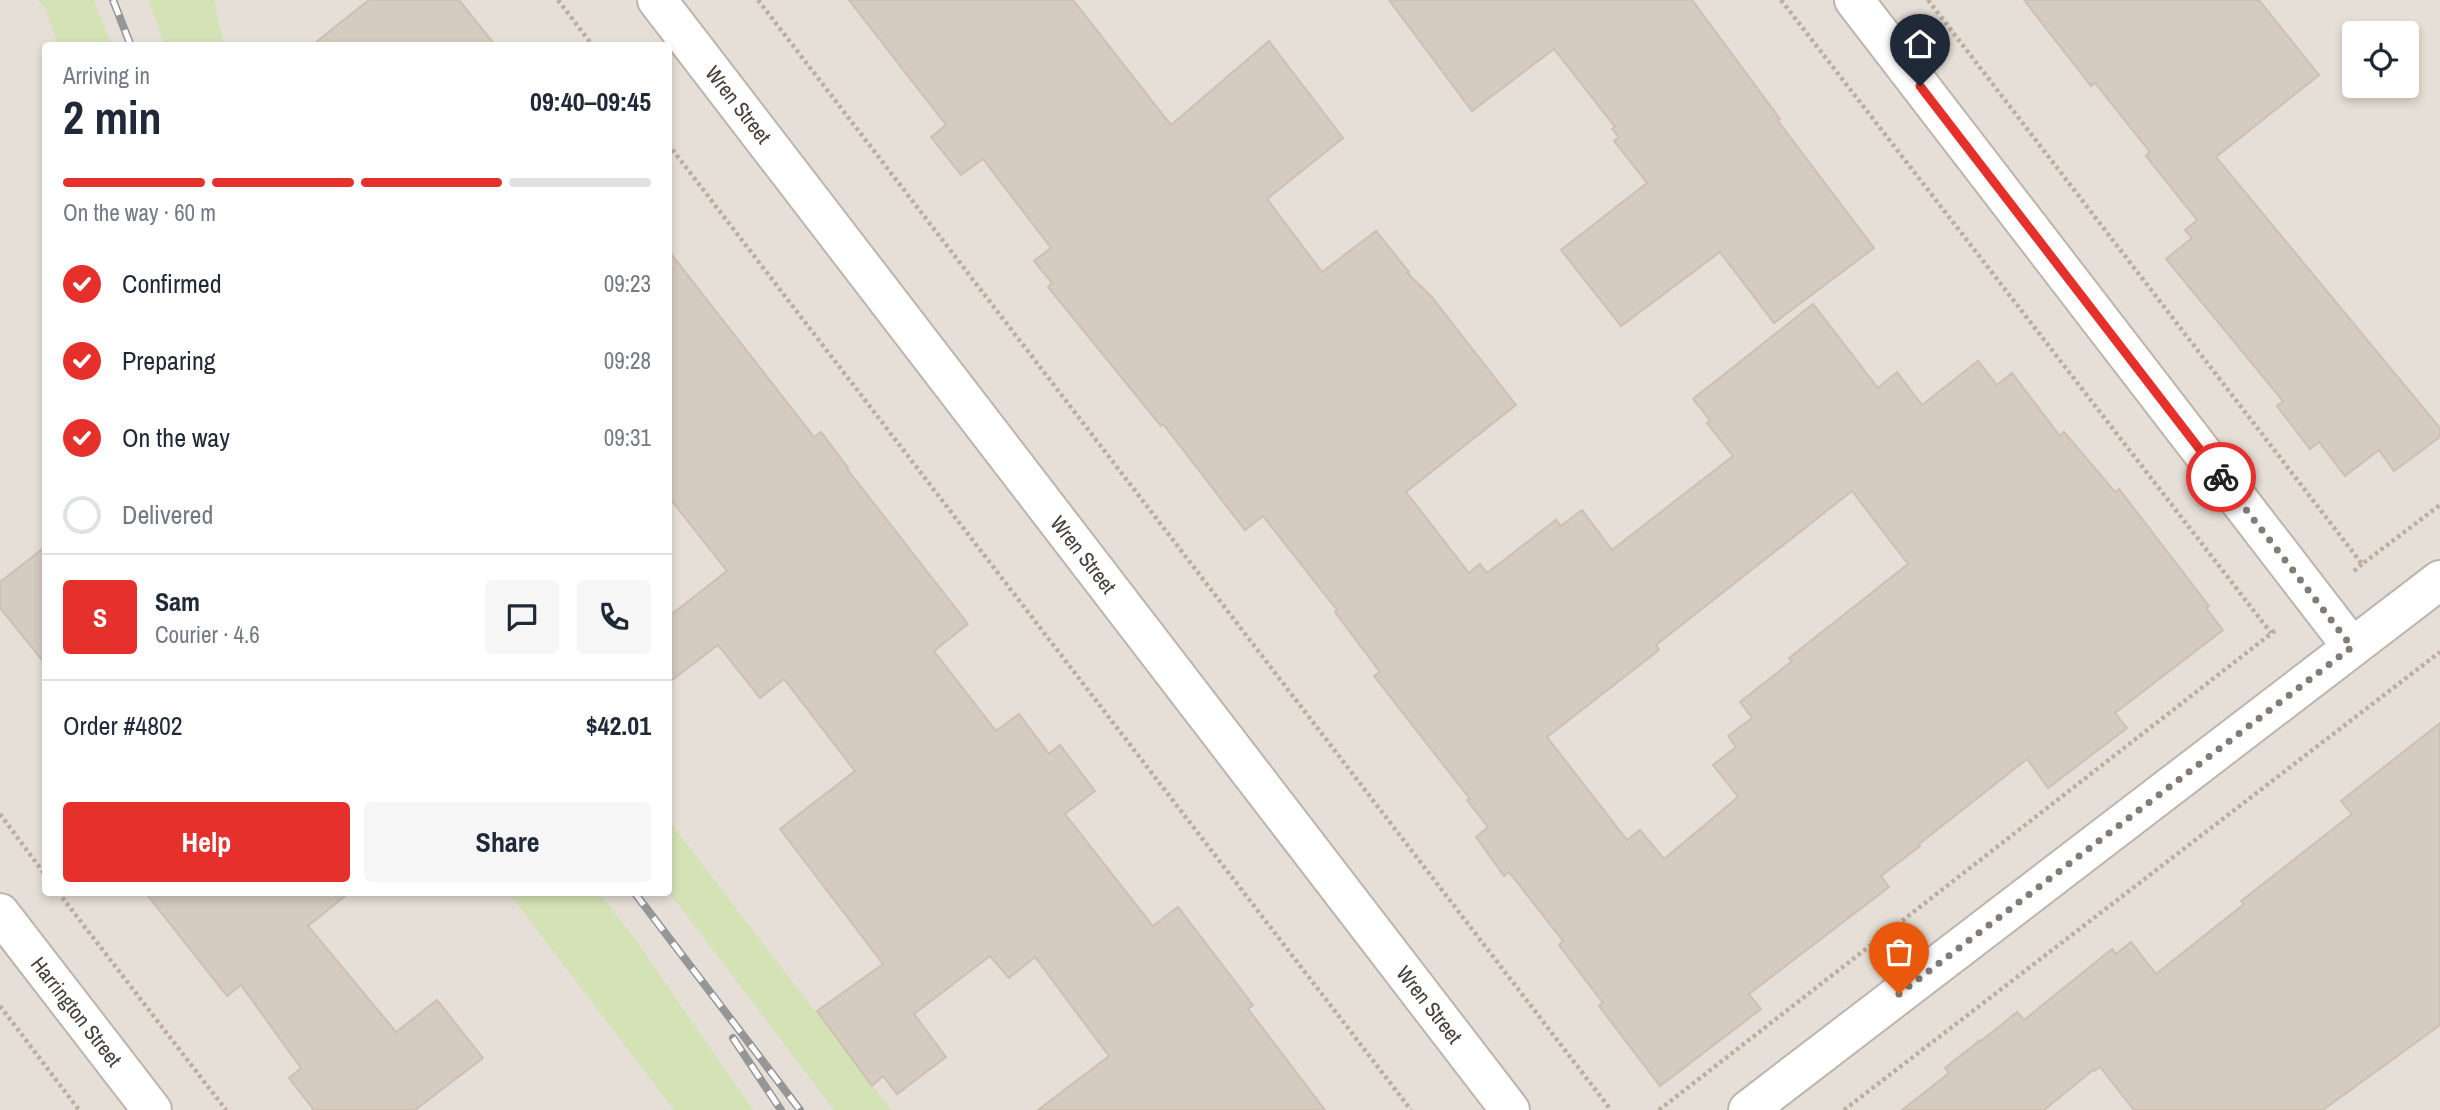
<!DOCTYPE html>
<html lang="en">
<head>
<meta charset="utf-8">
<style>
	body { margin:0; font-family:"Archivo Narrow",sans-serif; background:#f6f6f7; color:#1f2937; height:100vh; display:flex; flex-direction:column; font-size:26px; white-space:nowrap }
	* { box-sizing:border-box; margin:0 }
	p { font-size:23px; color:#747a83 }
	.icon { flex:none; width:38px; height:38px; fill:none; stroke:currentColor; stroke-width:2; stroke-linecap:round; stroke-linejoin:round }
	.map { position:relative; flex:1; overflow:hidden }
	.sheet { position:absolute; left:42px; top:42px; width:630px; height:854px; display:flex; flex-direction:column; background:#fff; border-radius:7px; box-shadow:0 4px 10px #0003 }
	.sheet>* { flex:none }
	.fabs { position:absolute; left:2342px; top:21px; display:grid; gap:14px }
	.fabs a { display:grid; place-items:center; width:77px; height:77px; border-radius:7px; background:#fff; box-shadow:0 4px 10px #0003; font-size:35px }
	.pin { position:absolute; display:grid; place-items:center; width:60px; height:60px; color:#fff; margin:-72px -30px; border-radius:50% 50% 50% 0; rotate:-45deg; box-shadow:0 0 7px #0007 }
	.pin .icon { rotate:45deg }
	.courier { position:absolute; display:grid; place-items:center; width:70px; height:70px; margin:-35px; border:5px solid #e5302c; border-radius:50%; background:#fff; color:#222; box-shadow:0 2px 9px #0007 }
	.headline em { font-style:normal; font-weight:700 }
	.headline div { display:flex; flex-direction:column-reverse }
	.headline { display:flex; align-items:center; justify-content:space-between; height:119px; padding:0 21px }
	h1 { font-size:46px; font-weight:700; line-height:52px }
	.bar { display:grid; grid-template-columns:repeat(4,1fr); gap:10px 7px; align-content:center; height:84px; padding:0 21px }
	.bar i { height:9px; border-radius:5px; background:#e0e1e3 }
	.bar .on { background:#e5302c }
	.bar p { grid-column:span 4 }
	.line { display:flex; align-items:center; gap:18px; padding:0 21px; border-top:2px solid #e0e1e3 }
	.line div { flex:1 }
	.round { display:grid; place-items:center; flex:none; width:74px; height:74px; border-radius:7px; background:#f6f6f7 }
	ol { padding:0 21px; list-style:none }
	li { display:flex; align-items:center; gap:21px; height:77px }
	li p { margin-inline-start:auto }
	li .icon { padding:7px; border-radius:50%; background:#e5302c; color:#fff; stroke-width:4 }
	li:last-child { color:#747a83 }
	li i { width:38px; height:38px; border:4px solid #e0e1e3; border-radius:50% }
	.primary-button { display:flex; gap:14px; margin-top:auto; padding:14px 21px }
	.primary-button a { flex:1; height:80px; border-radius:7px; background:#e5302c; color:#fff; font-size:28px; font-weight:700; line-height:80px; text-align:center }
	.primary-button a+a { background:#f6f6f7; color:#1f2937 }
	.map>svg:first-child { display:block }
	.residential { fill:#e6dfd7; fill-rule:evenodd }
	.green { fill:#d4e3b5 }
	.building { fill:#d6cbc1; stroke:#cdbfb2; stroke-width:2; fill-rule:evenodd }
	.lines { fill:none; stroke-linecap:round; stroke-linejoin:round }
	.street-casing { stroke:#bdb4ab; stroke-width:42 }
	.path { stroke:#bdae9e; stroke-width:4.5; stroke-dasharray:3.5 3.5; stroke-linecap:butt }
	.street { stroke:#fff; stroke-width:38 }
	.rail-casing { stroke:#969696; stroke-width:8 }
	.rail { stroke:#fff; stroke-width:5; stroke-dasharray:16; stroke-linecap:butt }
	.done { stroke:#827c75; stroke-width:7; stroke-dasharray:0 12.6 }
	.route { stroke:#e5302c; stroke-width:9 }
	.labels { text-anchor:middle; stroke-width:5; stroke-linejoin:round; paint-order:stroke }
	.street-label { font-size:21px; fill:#453e37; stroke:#fff }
</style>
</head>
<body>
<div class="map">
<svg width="2440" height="1110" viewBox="0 0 2440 1110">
	<rect width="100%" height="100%" fill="#f2eee8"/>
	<path class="residential" d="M0 0H2440V1110H0ZM2354 33H2406V86H2354ZM46 46H668V892H46Z"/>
	<g class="green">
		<path d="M38 0H93L112 45H58L46 10Z"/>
		<path d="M148 0H214L224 45H165Z"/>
		<path d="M669 821 891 1110H834L669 892Z"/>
		<path d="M509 893H599L635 939 753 1110H674Z"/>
	</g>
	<g class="building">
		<path d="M369 0H459L496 46H311Z"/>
		<path d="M849 0H1073L1171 125 1269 41 1343 138 1267 199 1322 272 1376 231 1409 272 1407 273 1431 296 1516 405 1406 492 1469 573 1480 564 1487 573 1556 520 1561 526 1582 510 1612 550 1733 456 1707 423 1710 420 1693 399 1813 304 1878 388 1897 372 1922 405 1978 361 1997 385 2012 373 2060 436 2064 432 2115 492 2119 489 2209 606 2206 608 2223 630 2115 713 2127 728 2048 788 2027 759 1919 844 1920 846 1881 876 1889 887 1749 994 1761 1009 1660 1086 1599 1006 1603 1003 1559 945 1563 941 1509 872 1504 876 1476 837 1488 827 1467 800 1470 799 1374 676 1380 672 1335 612 1337 610 1263 516 1245 530 1163 424 1161 426 1048 287 1052 283 1034 261 1051 248 983 159 961 175 931 137 946 125ZM1852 491 1908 564 1789 658 1792 661 1740 702 1752 718 1728 736 1736 747 1713 765 1738 797 1664 859 1640 830 1627 840 1547 737 1659 650 1656 645Z"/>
		<path d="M1389 0H1692L1780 119 1778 121 1874 248 1774 323 1720 252 1621 326 1561 250 1647 183 1614 141 1619 137 1612 129 1615 127 1554 49 1472 111Z"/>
		<path d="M2024 0H2259L2319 75 2216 157 2440 428V437L2394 471 2379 450 2345 476 2319 442 2310 449 2277 406 2283 401 2166 259 2192 238 2185 230 2197 220 2146 156 2150 152 2095 83 2091 86Z"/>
		<path d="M668 250 814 437 821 432 848 468 847 469 968 624 934 651 996 731 1019 714 1049 754 1060 745 1095 791 1065 814 1153 926 1178 907 1253 1005 1248 1009 1325 1110H1038L1109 1056 1035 957 1009 978 990 956 914 1014 946 1057 897 1094 883 1076 872 1086 817 1011 883 964 780 829 855 771 784 679 760 698 718 645 668 683V617L727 571 668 496Z"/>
		<path d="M46 546V665L0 608V582Z"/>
		<path d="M2440 723V1025L2323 1110H2134L2100 1067 2094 1071 2093 1070 2044 1110H1902L1949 1073 1945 1068 1980 1040 1981 1041 2017 1012 2024 1020 2112 949 2116 954 2131 942 2156 974 2244 904 2241 901 2352 814 2341 801Z"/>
		<path d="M145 892H350L308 926 396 1032 437 1000 483 1058 415 1110H314L289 1078 301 1068 241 985 227 996Z"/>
	</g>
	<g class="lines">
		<g class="street-casing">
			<g id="street">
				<path d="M657 0 1510 1110"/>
				<path d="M1854 0 2352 647"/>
				<path d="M0 913 152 1110"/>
				<path d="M1748 1110 2440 580"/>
			</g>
		</g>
		<g class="path">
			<path d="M558 0 593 46"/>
			<path d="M758 0 1611 1110"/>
			<path d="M1781 0 2271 633"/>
			<path d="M1928 0 2362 564 2440 505"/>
			<path d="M668 144 1411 1110"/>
			<path d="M2354 571 2362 564"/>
			<path d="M0 814 46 876"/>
			<path d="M58 892 226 1110"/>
			<path d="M0 1006 79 1110"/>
			<path d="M1659 1110 2277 629"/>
			<path d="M1844 1110 2440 652"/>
		</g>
		<use href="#street" class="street"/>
		<g class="rail-casing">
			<g id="rail">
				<path d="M113 0 131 46"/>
				<path d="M634 892 800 1110"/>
				<path d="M733 1038 781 1110"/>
			</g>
		</g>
		<use href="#rail" class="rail"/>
	</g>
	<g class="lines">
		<path class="done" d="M1899 994 2352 647 2221 477"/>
		<path class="route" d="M1920 86 2221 477"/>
	</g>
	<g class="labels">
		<g class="street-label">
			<text transform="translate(738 105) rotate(52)" y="7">Wren Street</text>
			<text transform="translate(1083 555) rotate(52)" y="7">Wren Street</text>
			<text transform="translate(1429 1005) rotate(52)" y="7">Wren Street</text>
			<text transform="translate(76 1012) rotate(52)" y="7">Harrington Street</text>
		</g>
	</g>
</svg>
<div class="fabs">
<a><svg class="icon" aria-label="locate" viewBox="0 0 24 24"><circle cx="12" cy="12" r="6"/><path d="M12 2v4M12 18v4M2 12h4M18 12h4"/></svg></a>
</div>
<div class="pin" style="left:1899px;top:994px;background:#ea580c"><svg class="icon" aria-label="bag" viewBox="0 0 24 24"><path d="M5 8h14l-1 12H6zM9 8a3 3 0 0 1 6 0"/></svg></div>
<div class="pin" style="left:1920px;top:86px;background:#1f2937"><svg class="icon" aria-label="home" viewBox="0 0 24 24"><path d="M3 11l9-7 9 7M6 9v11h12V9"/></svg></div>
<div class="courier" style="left:2221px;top:477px"><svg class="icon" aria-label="bike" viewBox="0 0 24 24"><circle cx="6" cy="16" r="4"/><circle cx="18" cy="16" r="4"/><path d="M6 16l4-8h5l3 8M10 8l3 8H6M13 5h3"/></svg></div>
<section class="sheet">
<div class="headline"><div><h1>2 min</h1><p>Arriving in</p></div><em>09:40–09:45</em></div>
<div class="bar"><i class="on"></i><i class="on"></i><i class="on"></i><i></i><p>On the way · 60 m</p></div>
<ol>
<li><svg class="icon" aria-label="check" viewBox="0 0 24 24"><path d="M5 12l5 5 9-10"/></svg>Confirmed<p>09:23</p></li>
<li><svg class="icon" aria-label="check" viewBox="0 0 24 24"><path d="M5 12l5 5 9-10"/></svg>Preparing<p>09:28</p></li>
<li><svg class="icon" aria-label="check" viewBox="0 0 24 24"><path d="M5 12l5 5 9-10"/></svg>On the way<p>09:31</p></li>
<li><i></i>Delivered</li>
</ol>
<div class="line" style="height:126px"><b class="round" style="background:#e5302c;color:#fff">S</b><div><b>Sam</b><p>Courier · 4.6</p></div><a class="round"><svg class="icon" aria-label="chat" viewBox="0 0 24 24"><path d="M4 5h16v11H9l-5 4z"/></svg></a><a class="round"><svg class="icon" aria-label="phone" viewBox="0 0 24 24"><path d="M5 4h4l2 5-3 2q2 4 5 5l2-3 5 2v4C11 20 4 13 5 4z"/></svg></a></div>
<div class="line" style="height:91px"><div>Order #4802</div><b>$42.01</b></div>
<div class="primary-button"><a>Help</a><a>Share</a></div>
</section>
</div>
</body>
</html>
